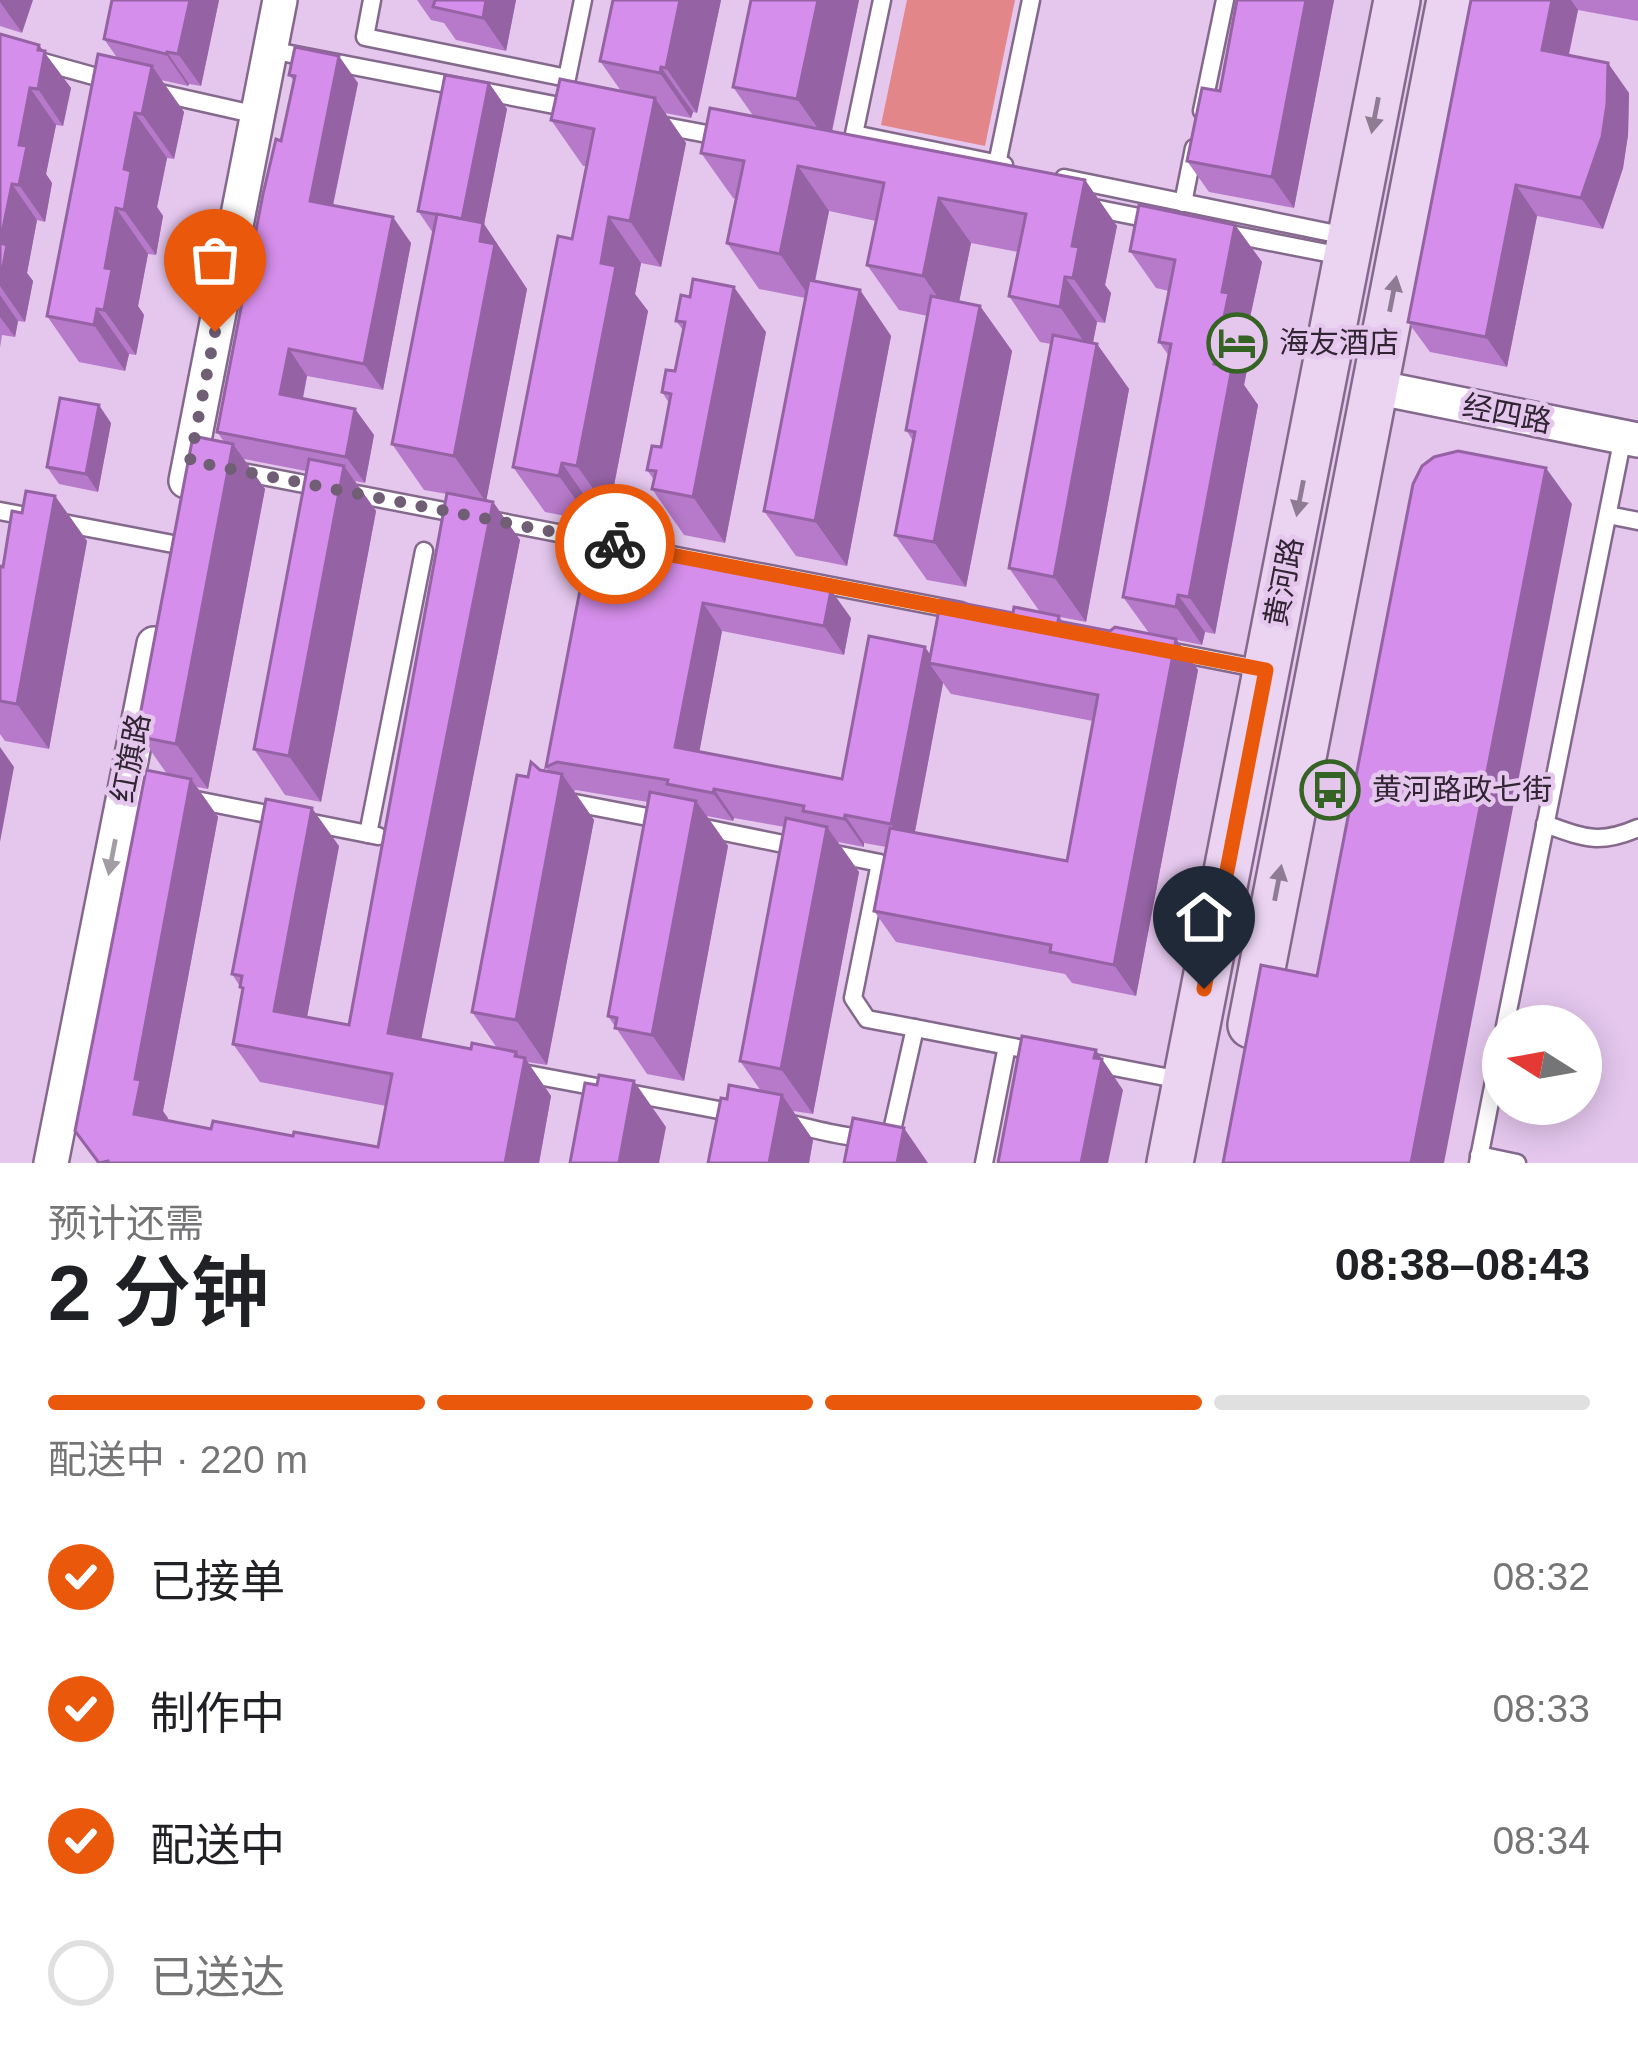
<!DOCTYPE html>
<html lang="zh">
<head>
<meta charset="utf-8">
<style>
	body { margin:0; font-family:Helvetica,"Noto Sans SC",sans-serif; background:#f6f6f6; color:#202124; height:100vh; display:flex; flex-direction:column; font-size:45px; white-space:nowrap }
	* { box-sizing:border-box; margin:0 }
	p { font-size:39px; color:#757577 }
	.icon { flex:none; width:66px; height:66px; fill:none; stroke:currentColor; stroke-width:2; stroke-linecap:round; stroke-linejoin:round }
	.map { position:relative; height:1163px; overflow:hidden }
	.sheet { display:flex; flex-direction:column; background:#fff; flex:1 }
	.sheet>* { flex:none }
	.needle { width:78px; rotate:281deg }
	.controls { position:absolute; left:1482px; top:1005px; display:grid; gap:24px }
	.controls a { display:grid; place-items:center; width:120px; height:120px; border-radius:50%; background:#fff; box-shadow:0 6px 30px #0003; font-size:60px }
	.pin { position:absolute; display:grid; place-items:center; width:102px; height:102px; color:#fff; margin:-123px -51px; border-radius:50% 50% 50% 0; rotate:-45deg; box-shadow:0 0 12px #0007 }
	.pin .icon { rotate:45deg }
	.courier { position:absolute; display:grid; place-items:center; width:120px; height:120px; margin:-60px; border:9px solid #ea580c; border-radius:50%; background:#fff; color:#222; box-shadow:0 3px 15px #0007 }
	.overview em { font-style:normal; font-weight:600 }
	.overview div { display:flex; flex-direction:column-reverse }
	.overview { display:flex; align-items:center; justify-content:space-between; height:204px; padding:0 48px }
	h1 { font-size:78px; font-weight:600; line-height:90px }
	.bar { display:grid; grid-template-columns:repeat(4,1fr); gap:18px 12px; align-content:center; height:144px; padding:0 48px }
	.bar i { height:15px; border-radius:9px; background:#e0e0e0 }
	.bar .current { background:#ea580c }
	.bar p { grid-column:span 4 }
	ol { padding:0 48px; list-style:none }
	li { display:flex; align-items:center; gap:36px; height:132px }
	li p { margin-inline-start:auto }
	li .icon { padding:12px; border-radius:50%; background:#ea580c; color:#fff; stroke-width:4 }
	li:last-child { color:#757577 }
	li i { width:66px; height:66px; border:6px solid #e0e0e0; border-radius:50% }
	.map>svg:first-child { display:block }
	.green { fill:#e2868a }
	.lines { fill:none; stroke-linecap:round; stroke-linejoin:round }
	.lane-casing { stroke:#84698d; stroke-width:21 }
	.street-casing { stroke:#84698d; stroke-width:38 }
	.secondary-casing { stroke:#84698d; stroke-width:50 }
	.lane { stroke:#fff; stroke-width:16 }
	.street { stroke:#fff; stroke-width:33 }
	.secondary { stroke:#ebd4f2; stroke-width:45 }
	.wall { fill:#b77aca; fill-rule:evenodd }
	.shaded-wall { fill:#9563a4 }
	.building { fill:#d58eeb; stroke:#9563a4; stroke-width:3 }
	.oneway { fill:#8e7c93 }
	.oneway2 { fill:#a29da4 }
	.done { stroke:#705e75; stroke-width:12; stroke-dasharray:0 21.6 }
	.route { stroke:#ea580c; stroke-width:15 }
	.labels { text-anchor:middle; stroke-width:9; stroke-linejoin:round; paint-order:stroke }
	.poi-label { font-size:30px; fill:#312534; stroke:#e5c7ee; text-anchor:start }
	.street-label { font-size:30px; fill:#312534; stroke:#e5c7ee }
</style>
</head>
<body>
<div class="map">
<svg width="1638" height="1163" viewBox="0 0 1638 1163">
	<rect width="100%" height="100%" fill="#e5c7ee"/>
	<path class="green" d="M907 0H1015L985 146 881 125Z"/>
	<g class="lines">
		<g class="lane-casing">
			<g id="lane">
				<path d="M372 0 365 37 567 78 583 0"/>
				<path d="M882 0 854 134 1004 165"/>
				<path d="M0 50 115 82"/>
				<path d="M270 50 575 109"/>
				<path d="M151 91 257 115"/>
				<path d="M1202 111 1225 0"/>
				<path d="M654 124 723 137"/>
				<path d="M997 164 1031 0"/>
				<path d="M1064 178 1351 237"/>
				<path d="M1183 203 1194 148"/>
				<path d="M1084 206 1159 221"/>
				<path d="M1225 233 1347 257"/>
				<path d="M232 470 961 611"/>
				<path d="M0 511 173 544"/>
				<path d="M1608 515 1638 521"/>
				<path d="M1169 651 1261 669"/>
				<path d="M186 798 378 836"/>
				<path d="M575 803 663 820"/>
				<path d="M1545 824C1584 838 1599 845 1638 828"/>
				<path d="M700 827 798 847"/>
				<path d="M368 834 424 551"/>
				<path d="M830 853 880 863 853 998 867 1019 915 1028"/>
				<path d="M1505 1026 1623 437"/>
				<path d="M1088 1062 1186 1081"/>
				<path d="M517 1072 740 1114"/>
				<path d="M783 1122C812 1128 865 1145 891 1135L915 1028 1039 1052"/>
				<path d="M1479 1155 1517 1163"/>
				<path d="M984 1163 1007 1046"/>
				<path d="M1478 1163 1503 1036"/>
			</g>
		</g>
		<g class="street-casing">
			<g id="street">
				<path d="M1375 387 1638 440"/>
				<path d="M186 481 280 0"/>
				<path d="M51 1163 154 644"/>
			</g>
		</g>
		<g class="secondary-casing">
			<g id="secondary">
				<path d="M1251 1025 1450 0"/>
				<path d="M1170 1163 1397 0"/>
			</g>
		</g>
		<use href="#lane" class="lane"/>
		<use href="#street" class="street"/>
		<use href="#secondary" class="secondary"/>
	</g>
	<g class="wall">
		<path d="M0 0 22 33 0 26Z"/>
		<path d="M112 0H219L201 86 189 84 188 86 161 80 184 112 174 159 167 158 157 207 163 216 156 255 148 254 138 306 144 315 136 355 129 354 125 371 79 362 47 316 118 59 104 39Z"/>
		<path d="M417 0H516L506 51 456 40 444 23 431 20Z"/>
		<path d="M721 0 697 113 693 112 691 118 665 113 686 143 661 267 641 263 635 294 648 311 609 511 593 508 591 521 545 512 513 467 572 239 586 166H583L551 120 621 91 600 61Z"/>
		<path d="M751 0H859L832 132 1085 180 1117 226 1105 285 1111 293 1105 323 1097 322 1093 343 1097 344 1129 389 1086 622 1060 617 1063 622 1110 631 1149 633 1123 597 1169 356 1159 342 1169 291 1156 288 1130 251 1235 225 1262 262 1249 322 1255 331 1244 385 1258 405 1215 634 1205 632 1202 645 1177 640 1198 670 1136 996 1072 983 1065 974 896 942 874 911 886 847 864 843V847L838 842 859 872 813 1114 793 1111 813 1140 809 1163H708L727 1099 761 1091 740 1061 785 827 734 818 733 821 707 816 728 846 684 1081 647 1074 608 1016 648 802 576 790 574 791 594 820 547 1065 527 1062 551 1096 539 1163H98L75 1131 167 774 137 731 225 443 217 432 294 81 289 75 358 83 333 206 411 243 383 390 307 376 303 399 355 409 374 435 365 483 355 481 376 511 321 802 285 795 254 749 306 471 244 459 265 489 208 789 197 787 218 817 163 1111 167 1121 211 1129 378 1147 386 1106 260 1082 233 1044 243 991 232 974 339 846 307 1017 349 1025 447 494 424 490 392 444 433 233 418 211 489 83 507 109 484 224 527 289 486 501 493 502 520 540 421 1039 471 1049 497 1048 472 1012 528 777 540 770 549 772 546 767 589 543 851 618 844 655 722 631 699 752 842 779 930 655 1013 613 1040 612 1009 568 1051 344 1040 342 1009 296 1018 252 971 243 959 302 980 306 1012 351 966 587 927 580 895 535 913 441 906 430 928 316 899 310 867 265 876 221 829 211 815 282 860 290 891 336 847 566 796 556 764 511 805 298 759 289 727 243 736 199 733 198 701 153 754 117 733 87ZM943 683 951 694 1093 721 1067 861 915 832Z"/>
		<path d="M1237 0H1334L1294 208 1209 192 1187 161 1220 91Z"/>
		<path d="M1471 0H1638V21L1578 10 1569 55 1629 93 1628 135 1623 168 1603 229 1537 216 1507 367 1430 352 1408 322Z"/>
		<path d="M0 34 43 51 71 88 63 126 56 125 46 174 52 183 45 222 37 220 27 273 33 281 25 322 18 321 15 337 2 335 0 348Z"/>
		<path d="M676 321 766 332 725 543 684 535 652 489 654 480 647 470 661 447 669 403 662 392 675 371 683 330Z"/>
		<path d="M111 423 98 492 59 484 47 467Z"/>
		<path d="M55 496 87 541 49 749 5 741 0 734V566L3 567 22 513Z"/>
	</g>
	<g class="shaded-wall">
		<path d="M0 0H33L22 33 0 2Z"/>
		<path d="M190 0H219L201 86 178 54Z"/>
		<path d="M486 0H516L506 51 483 18Z"/>
		<path d="M680 0H721L697 113 666 68Z"/>
		<path d="M818 0H859L829 144 797 99Z"/>
		<path d="M1306 0H1334L1294 208 1272 177Z"/>
		<path d="M1552 0H1571L1578 10 1563 80 1542 50Z"/>
		<path d="M39 45 71 88 63 126 38 89Z"/>
		<path d="M167 52 189 84 188 86 166 54Z"/>
		<path d="M339 56 358 83 328 228 310 201Z"/>
		<path d="M1608 63 1629 93 1628 135 1623 168 1603 229 1581 198Z"/>
		<path d="M152 66 184 112 174 159 142 114Z"/>
		<path d="M661 67 693 112 691 118 660 73Z"/>
		<path d="M489 83 507 109 484 224 527 289 486 502 454 456 462 220Z"/>
		<path d="M30 88 56 125 46 174 52 183 45 222 19 185V145Z"/>
		<path d="M655 98 686 143 661 267 630 221Z"/>
		<path d="M135 113 167 158 157 207 163 216 156 255 124 210V169Z"/>
		<path d="M798 166 829 211 811 299 780 254Z"/>
		<path d="M1085 180 1117 226 1105 285 1111 293 1105 323 1073 278 1072 246Z"/>
		<path d="M12 184 37 220 27 273 33 281 25 322 0 286V243Z"/>
		<path d="M1516 185 1537 216 1507 367 1486 337Z"/>
		<path d="M939 198 971 243 955 322 923 276Z"/>
		<path d="M116 208 148 254 138 306 144 315 136 355 104 310 105 268Z"/>
		<path d="M393 217 411 243 383 390 364 364Z"/>
		<path d="M609 217 641 263 635 294 648 311 609 511 577 466 601 263Z"/>
		<path d="M1235 225 1262 262 1249 322 1255 331 1244 385 1258 405 1215 634 1189 597 1222 292Z"/>
		<path d="M1065 277 1097 322 1091 352 1060 307Z"/>
		<path d="M734 287 766 332 725 543 693 497Z"/>
		<path d="M860 290 891 336 847 566 815 521Z"/>
		<path d="M0 295 18 321 15 337 0 317Z"/>
		<path d="M980 306 1012 351 966 587 934 542Z"/>
		<path d="M97 309 129 354 125 371 94 325Z"/>
		<path d="M1097 344 1129 389 1086 622 1054 577Z"/>
		<path d="M289 349 307 376 298 420 280 394Z"/>
		<path d="M99 405 111 423 98 492 86 474Z"/>
		<path d="M355 409 374 435 365 483 346 457Z"/>
		<path d="M233 444 265 489 208 789 176 744Z"/>
		<path d="M562 463 593 508 591 521 559 476Z"/>
		<path d="M344 466 376 511 321 802 289 756Z"/>
		<path d="M1546 468 1572 504 1444 1163H1411Z"/>
		<path d="M55 496 87 541 49 749 17 704Z"/>
		<path d="M493 502 520 540 415 1071 388 1033Z"/>
		<path d="M831 590 851 618 844 655 824 626Z"/>
		<path d="M1178 595 1205 632 1202 645 1176 607Z"/>
		<path d="M703 603 722 631 695 775 675 747Z"/>
		<path d="M1176 639 1198 670 1136 996 1114 965Z"/>
		<path d="M925 647 937 664 929 663 943 683 911 852 891 824Z"/>
		<path d="M0 747 14 767 0 842Z"/>
		<path d="M562 774 594 820 547 1065 516 1020Z"/>
		<path d="M191 779 218 817 163 1111 168 1118 161 1153 134 1114 135 1079Z"/>
		<path d="M714 789 734 818 733 821 713 793Z"/>
		<path d="M696 801 728 846 684 1081 652 1035Z"/>
		<path d="M312 808 339 846 301 1049 274 1011Z"/>
		<path d="M845 815 864 843V847L844 819Z"/>
		<path d="M827 827 859 872 813 1114 781 1069Z"/>
		<path d="M1096 1050 1123 1090 1108 1163H1081Z"/>
		<path d="M516 1052 524 1063 525 1058 551 1096 539 1163H505Z"/>
		<path d="M634 1081 666 1127 659 1163H619Z"/>
		<path d="M782 1095 813 1140 809 1163H769Z"/>
		<path d="M904 1128 928 1163H897Z"/>
	</g>
	<g class="building">
		<path d="M112 0H190L178 54 167 52 166 54 104 39Z"/>
		<path d="M435 0H486L483 18 433 7Z"/>
		<path d="M613 0H680L666 68 661 67 660 73 600 61Z"/>
		<path d="M751 0H818L797 99 733 87Z"/>
		<path d="M1237 0H1306L1272 177 1187 161 1202 88 1220 91Z"/>
		<path d="M1471 0H1552L1542 50 1608 63 1607 104 1602 137 1581 198 1516 185 1486 337 1408 322Z"/>
		<path d="M0 34 39 45 38 50 45 51 38 89 30 88 19 145 27 146 19 185 12 184 0 243 7 245 0 283Z"/>
		<path d="M295 47 339 56 310 201 393 217 364 364 289 349 280 394 355 409 346 457 217 432 263 194 276 139 281 141 295 76 289 75Z"/>
		<path d="M98 54 152 66 142 114 135 113 124 169 131 171 124 210 116 208 105 268 112 269 104 310 97 309 94 325 47 316Z"/>
		<path d="M445 75 489 83 462 219 418 211Z"/>
		<path d="M560 79 655 98 630 221 609 217 601 263 616 266 577 466 562 463 559 476 513 467 558 236 572 239 594 129 551 120Z"/>
		<path d="M710 108 1085 180 1072 246 1079 247 1073 278 1065 277 1060 307 1009 296 1026 214 939 198 923 276 867 265 884 183 798 166 780 254 727 243 744 161 701 153Z"/>
		<path d="M1139 205 1235 225 1222 292 1229 293 1214 364 1232 368 1189 597 1178 595 1176 607 1123 597 1171 344 1159 342 1175 260 1130 251Z"/>
		<path d="M437 214 483 223 480 241 495 244 454 456 392 444Z"/>
		<path d="M693 279 734 287 693 497 652 489 656 471 647 470 652 446 661 447 671 394 662 392 666 370 675 371 685 322 676 321 681 295 690 297Z"/>
		<path d="M809 280 860 290 815 521 764 511Z"/>
		<path d="M931 296 980 306 934 542 895 535 915 432 906 430Z"/>
		<path d="M1053 335 1097 344 1054 577 1009 568Z"/>
		<path d="M60 398 99 405 86 474 47 467Z"/>
		<path d="M193 436 233 444 176 744 146 738 147 733 137 731Z"/>
		<path d="M1458 451 1546 468 1411 1163H1223L1261 965 1317 976 1413 484 1422 466 1434 457Z"/>
		<path d="M309 459 344 466 289 756 254 749Z"/>
		<path d="M26 491 55 496 17 704 0 701V566L3 567 12 511 22 513Z"/>
		<path d="M447 493 493 502 388 1033 471 1049 472 1043 516 1052 515 1056 525 1058 505 1163H109L108 1161 99 1163 75 1131 146 770 191 779 135 1079 141 1080 134 1114 211 1129 213 1121 293 1136 294 1132 378 1147 392 1074 233 1044 243 988 240 987 242 976 232 974 266 799 312 808 274 1011 349 1025Z"/>
		<path d="M589 543 831 590 824 626 703 603 675 747 842 779 869 636 925 647 891 824 845 815 844 819 803 811 804 806 714 789 713 793 667 784 668 780 557 762 546 767Z"/>
		<path d="M941 599 1013 613 1014 607 1059 616 1058 621 1110 631 1115 627 1176 639 1114 965 1050 952 1051 945 874 911 890 828 1067 861 1098 695 929 663Z"/>
		<path d="M531 762 540 770 562 774 516 1020 472 1012 517 775 528 777Z"/>
		<path d="M650 792 696 801 652 1035 615 1028 617 1018 608 1016Z"/>
		<path d="M786 818 827 827 781 1069 740 1061Z"/>
		<path d="M1022 1036 1096 1050 1094 1058 1102 1059 1081 1163H998Z"/>
		<path d="M599 1075 634 1081 619 1163H570L585 1083 597 1085Z"/>
		<path d="M729 1085 782 1095 769 1163H708L721 1098 727 1099Z"/>
		<path d="M853 1118 904 1128 897 1163H844Z"/>
	</g>
	<defs><path id="oneway-solid" d="M-6-.8H1V-3.2L6.5 0L1 3.2V.8H-6Z" transform="scale(3)"/></defs>
	<g class="oneway">
		<use href="#oneway-solid" transform="translate(1375 115) rotate(101)"/>
		<use href="#oneway-solid" transform="translate(1393 294) rotate(-79)"/>
		<use href="#oneway-solid" transform="translate(1300 498) rotate(101)"/>
		<use href="#oneway-solid" transform="translate(1278 883) rotate(-79)"/>
	</g>
	<use class="oneway2" href="#oneway-solid" transform="translate(112 857) rotate(101)"/>
	<g class="lines">
		<path class="done" d="M215 332 190 461 615 544"/>
		<path class="route" d="M615 544 1266 670 1204 989"/>
	</g>
	<defs>
		<g id="hotel-ring" transform="scale(3)"><circle r="9.5" fill="#e5c7ee" stroke="#356323" stroke-width="1.5"/><path d="M-6-4.5h1.5V1H6V5H4.5V3h-9V5H-6ZM-4 0a1.8 1.8 0 1 1 3.6 0ZM.5 0V-2.5h3Q6-2.5 6 0Z" fill="#356323"/></g>
		<g id="bus-ring" transform="scale(3)"><circle r="9.5" fill="#e5c7ee" stroke="#356323" stroke-width="1.5"/><path d="M-5-6H5V4H4V6H2V4H-2V6H-4V4H-5ZM-3.5-4V0h7V-4ZM-3.5 1.2v1.5H-2V1.2ZM2 1.2v1.5H3.5V1.2Z" fill="#356323"/></g>
	</defs>
	<g fill-rule="evenodd">
		<use href="#hotel-ring" x="1237" y="343"/>
		<use href="#bus-ring" x="1330" y="790"/>
	</g>
	<g class="labels">
		<g class="poi-label">
			<text x="1279" y="353">海友酒店</text>
			<text x="1372" y="800">黄河路政七街</text>
		</g>
		<g class="street-label">
			<text transform="translate(1507 414) rotate(11)" y="10">经四路</text>
			<text transform="translate(1284 582) rotate(-79)" y="10">黄河路</text>
			<text transform="translate(131 758) rotate(-79)" y="10">红旗路</text>
		</g>
	</g>
</svg>
<div class="controls">
<a><svg class="needle" viewBox="-14 -14 28 28"><path d="M0-13l5 13h-10z" fill="#e53935"/><path d="M0 13l5-13h-10z" fill="#757577"/></svg></a>
</div>
<div class="pin" style="left:215px;top:332px;background:#ea580c"><svg class="icon" aria-label="bag" viewBox="0 0 24 24"><path d="M5 8h14l-1 12H6zM9 8a3 3 0 0 1 6 0"/></svg></div>
<div class="pin" style="left:1204px;top:989px;background:#1f2937"><svg class="icon" aria-label="home" viewBox="0 0 24 24"><path d="M3 11l9-7 9 7M6 9v11h12V9"/></svg></div>
<div class="courier" style="left:615px;top:544px"><svg class="icon" aria-label="bike" viewBox="0 0 24 24"><circle cx="6" cy="16" r="4"/><circle cx="18" cy="16" r="4"/><path d="M6 16l4-8h5l3 8M10 8l3 8H6M13 5h3"/></svg></div>
</div>
<section class="sheet">
<div class="overview"><div><h1>2 分钟</h1><p>预计还需</p></div><em>08:38–08:43</em></div>
<div class="bar"><i class="current"></i><i class="current"></i><i class="current"></i><i></i><p>配送中 · 220 m</p></div>
<ol>
<li><svg class="icon" aria-label="check" viewBox="0 0 24 24"><path d="M5 12l5 5 9-10"/></svg>已接单<p>08:32</p></li>
<li><svg class="icon" aria-label="check" viewBox="0 0 24 24"><path d="M5 12l5 5 9-10"/></svg>制作中<p>08:33</p></li>
<li><svg class="icon" aria-label="check" viewBox="0 0 24 24"><path d="M5 12l5 5 9-10"/></svg>配送中<p>08:34</p></li>
<li><i></i>已送达</li>
</ol>
</section>
</body>
</html>
